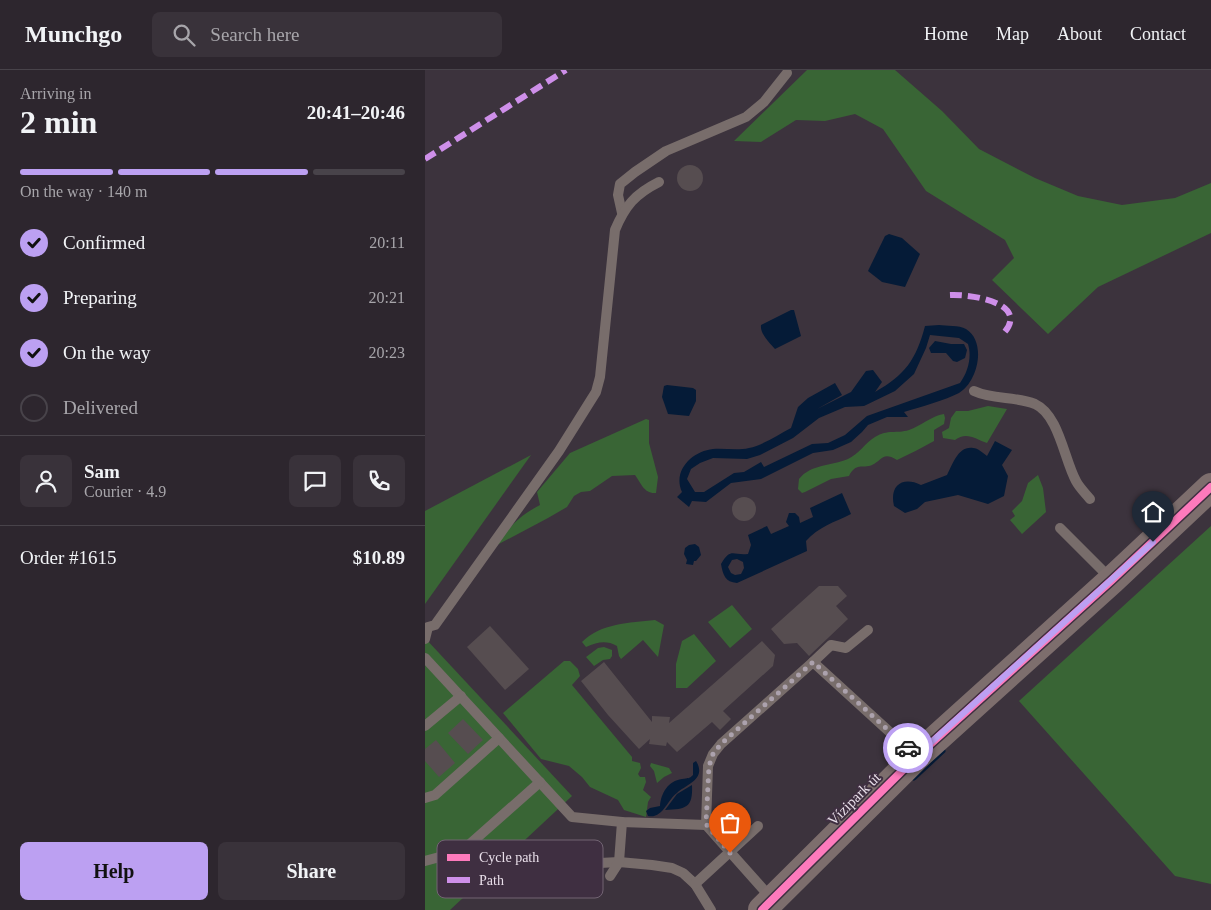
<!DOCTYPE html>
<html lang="en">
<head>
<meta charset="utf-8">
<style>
	body { margin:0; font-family:Georgia,serif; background:#39323a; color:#f1f3f6; height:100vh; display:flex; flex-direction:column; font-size:19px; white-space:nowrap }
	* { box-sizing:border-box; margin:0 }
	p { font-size:16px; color:#a7a5aa }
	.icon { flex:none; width:28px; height:28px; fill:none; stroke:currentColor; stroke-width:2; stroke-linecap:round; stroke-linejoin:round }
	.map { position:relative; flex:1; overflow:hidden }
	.sheet { display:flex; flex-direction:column; background:#2d262e; width:425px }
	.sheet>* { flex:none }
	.pin { position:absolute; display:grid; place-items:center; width:42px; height:42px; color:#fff; margin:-51px -21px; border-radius:50% 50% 50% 0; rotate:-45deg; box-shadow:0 0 5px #0007 }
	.pin .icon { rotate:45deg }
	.courier { position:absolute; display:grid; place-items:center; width:50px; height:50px; margin:-25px; border:4px solid #bca0f2; border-radius:50%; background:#fff; color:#222; box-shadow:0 1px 6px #0007 }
	.overview em { font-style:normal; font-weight:600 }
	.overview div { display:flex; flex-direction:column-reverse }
	.overview { display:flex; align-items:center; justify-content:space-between; height:85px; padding:0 20px }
	h1 { font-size:32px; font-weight:600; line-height:38px }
	.bar { display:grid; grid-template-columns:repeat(4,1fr); gap:8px 5px; align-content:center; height:60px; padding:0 20px }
	.bar i { height:6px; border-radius:4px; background:#48434a }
	.bar .active { background:#bca0f2 }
	.bar p { grid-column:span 4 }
	.line { display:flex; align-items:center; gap:12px; padding:0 20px; border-top:1px solid #48434a }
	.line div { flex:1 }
	.round { display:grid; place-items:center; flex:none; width:52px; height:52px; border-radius:8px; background:#39323a }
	ol { padding:0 20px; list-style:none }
	li { display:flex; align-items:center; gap:15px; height:55px }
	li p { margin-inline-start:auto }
	li .icon { padding:5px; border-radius:50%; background:#bca0f2; color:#111; stroke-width:4 }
	li:last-child { color:#a7a5aa }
	li i { width:28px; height:28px; border:2px solid #48434a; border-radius:50% }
	.action { display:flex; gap:10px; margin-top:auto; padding:10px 20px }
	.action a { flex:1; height:58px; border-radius:8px; background:#bca0f2; color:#111; font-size:20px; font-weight:600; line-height:58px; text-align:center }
	.action a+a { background:#39323a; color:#f1f3f6 }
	header { display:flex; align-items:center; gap:30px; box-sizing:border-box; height:70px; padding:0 25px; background:#2d262e; border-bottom:1px solid #48434a }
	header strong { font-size:24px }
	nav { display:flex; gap:28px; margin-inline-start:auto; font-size:18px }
	.search { width:350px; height:45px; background:#39323a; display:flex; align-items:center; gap:12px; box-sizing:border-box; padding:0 18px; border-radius:8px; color:#a7a5aa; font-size:19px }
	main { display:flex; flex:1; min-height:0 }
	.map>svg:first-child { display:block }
	.green { fill:#396535 }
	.water { fill:#051b37; fill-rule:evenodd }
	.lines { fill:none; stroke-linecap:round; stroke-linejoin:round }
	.stream { stroke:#051b37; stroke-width:5 }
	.building { fill:#564d50 }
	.lane { stroke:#786d6b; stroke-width:10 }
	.secondary { stroke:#7d6e6d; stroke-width:28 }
	.quiet { stroke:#ce8fe9; stroke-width:6; stroke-dasharray:12 6; stroke-linecap:butt }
	.cycleway-casing { stroke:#3f2f41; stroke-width:11 }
	.cycleway { stroke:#fd7abc; stroke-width:8 }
	.done { stroke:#aca2ad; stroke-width:5; stroke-dasharray:0 9 }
	.route { stroke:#bca0f2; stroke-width:6 }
	.labels { text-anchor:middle; stroke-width:4; stroke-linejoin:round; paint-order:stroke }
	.street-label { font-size:15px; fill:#e8dee9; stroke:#3f2f41 }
	.key { fill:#3f2f41; stroke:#726473; stroke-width:1 }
	.key-label { font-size:14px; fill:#e8dee9 }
</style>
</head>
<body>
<header>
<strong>Munchgo</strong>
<div class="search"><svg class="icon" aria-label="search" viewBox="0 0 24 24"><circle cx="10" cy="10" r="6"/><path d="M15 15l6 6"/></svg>Search here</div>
<nav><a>Home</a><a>Map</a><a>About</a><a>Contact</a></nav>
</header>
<main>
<section class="sheet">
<div class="overview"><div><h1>2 min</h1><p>Arriving in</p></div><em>20:41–20:46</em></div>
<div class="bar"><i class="active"></i><i class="active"></i><i class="active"></i><i></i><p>On the way · 140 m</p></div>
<ol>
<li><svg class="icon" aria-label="check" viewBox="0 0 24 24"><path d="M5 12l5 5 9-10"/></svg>Confirmed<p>20:11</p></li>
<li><svg class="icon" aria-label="check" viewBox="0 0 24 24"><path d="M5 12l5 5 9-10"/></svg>Preparing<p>20:21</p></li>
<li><svg class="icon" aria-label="check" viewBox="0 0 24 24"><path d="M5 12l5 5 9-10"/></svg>On the way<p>20:23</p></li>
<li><i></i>Delivered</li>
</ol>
<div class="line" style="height:90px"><a class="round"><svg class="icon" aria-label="person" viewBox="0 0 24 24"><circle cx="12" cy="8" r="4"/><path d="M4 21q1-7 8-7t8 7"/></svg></a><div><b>Sam</b><p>Courier · 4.9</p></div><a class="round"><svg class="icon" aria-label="chat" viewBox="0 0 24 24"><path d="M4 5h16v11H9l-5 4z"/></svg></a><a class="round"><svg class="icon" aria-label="phone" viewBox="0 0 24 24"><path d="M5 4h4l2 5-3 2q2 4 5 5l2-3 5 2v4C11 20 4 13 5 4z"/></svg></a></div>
<div class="line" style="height:65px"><div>Order #1615</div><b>$10.89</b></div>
<div class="action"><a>Help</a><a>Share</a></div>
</section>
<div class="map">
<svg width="786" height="840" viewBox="0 0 786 840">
	<rect width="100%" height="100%" fill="#3c333d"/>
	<g class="green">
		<path d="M382 0H470L517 41 554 79 610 108 653 126 697 135 750 128 786 113V163L673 217 623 264 567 210 589 188 580 170 501 121 458 59 430 44 400 51 371 50 336 72 309 71Z"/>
		<path d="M563 336 582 339 562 373C551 369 541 361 530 370L518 368 517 362 524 358 526 348 531 341H543Z"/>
		<path d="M519 344 520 348 519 354 509 360V371C497 378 484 384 472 390 457 381 457 391 447 395 437 399 431 392 424 406L406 409 380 422 377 423 373 419 374 409C386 394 406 396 423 389 434 384 440 373 450 367 463 359 471 364 484 360 496 356 506 346 519 344Z"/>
		<path d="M221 349 224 350V373L233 407 231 423C219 424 216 413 210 405L187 406 165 421 156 422 149 426 142 437 123 448 72 475C85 456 94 446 115 435L112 422 145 383Z"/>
		<path d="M106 385 0 534V441Z"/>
		<path d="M613 405 618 418 621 442 597 464 585 450 590 446 587 441 597 431 603 413Z"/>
		<path d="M786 456V814L750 806 594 631Z"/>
		<path d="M307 535 327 559 305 578 283 552Z"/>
		<path d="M230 550 239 555 233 587 218 570 196 589 194 586 192 576C181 570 173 572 161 577L157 572C176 553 204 553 230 550Z"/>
		<path d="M269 564 291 591 262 618H251V594L257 571Z"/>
		<path d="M0 568 147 726 25 840H0Z"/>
		<path d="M179 577 187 580V586L185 589 178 590 169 596 161 587 173 578Z"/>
		<path d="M139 591H145L153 599 155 606 147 615 207 687V691L215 693 216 698 213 704 215 707H220L221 712 218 720 226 727 223 732 221 747 199 740 193 730 165 717 157 707 144 696 116 689 78 643Z"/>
		<path d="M226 693 244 698 247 703 239 707 232 713 229 701 225 696Z"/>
	</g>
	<g class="water">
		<path d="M464 164 477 168 495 184 480 217 457 212 443 201 460 166Z"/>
		<path d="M366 240H369L376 266 350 279C344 272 335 264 336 255Z"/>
		<path d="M514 255C521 256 534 255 541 259 562 272 553 312 534 323 521 330 495 337 479 342L483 347H462L443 355 437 362 426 372 408 380 388 383 336 409 306 413 281 432 267 431 264 437 252 427 257 422C247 400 268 381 288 379 300 378 312 381 324 378 338 375 353 365 366 358L373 337 383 328 410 313 417 325 392 339 426 322 441 301 448 300 457 312 450 322C480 305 491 290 500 256ZM505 265 534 268 543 274C547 287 543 302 535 313L442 346 420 365 403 373 387 374 339 397 336 392 319 402 309 403 279 422H270L262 409 266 399 275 393 288 388 322 389 335 385 368 368 394 348 420 337 439 336 470 321 489 304 501 278Z"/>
		<path d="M510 271 526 274H539L542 280 540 288 532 292 528 291 521 283H506L504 278Z"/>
		<path d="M242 315 268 318 271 320V331L264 346 243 344 237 327 239 316Z"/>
		<path d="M570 371 587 380 577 395 583 406 579 426 563 434 533 425 500 432 492 439 480 443 469 436C464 415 478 406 496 415L522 405C528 394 533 376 548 378 553 378 558 383 562 386Z"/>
		<path d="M417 423 426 444C410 452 393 457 381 471L382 481 312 513C300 512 298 505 296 494 306 477 308 486 323 484L326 475 323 465 342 456 346 464 364 456 361 452 364 443H370L374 447 375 453 388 447 385 438ZM312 489 318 492 319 498 316 504 310 505 306 503 303 497 307 490Z"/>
		<path d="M270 474 274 477 276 485 271 491H269L268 495 261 494 262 490 259 484 260 478 264 475Z"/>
		<path d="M271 691C282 709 262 714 252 723 242 730 238 749 223 746L221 741 225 738 235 736C236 723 243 711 257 709 263 708 264 709 268 705V693Z"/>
		<path d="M267 715C268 738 261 739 240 740L252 724Z"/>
	</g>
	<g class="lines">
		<path class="stream" d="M489 708 518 681"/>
	</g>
	<g class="building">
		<circle cx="265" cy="108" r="13"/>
		<circle cx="319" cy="439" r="12"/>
		<path d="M394 516H413L422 526 411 536 423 549 384 586 372 573 359 574 346 559Z"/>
		<path d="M65 556 104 599 80 620 42 577Z"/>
		<path d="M337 571 350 585 348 596 298 641 306 649 295 660 287 652 252 682 242 672 241 676 224 674 225 669 214 679 183 645 156 611 179 592 227 652V646L245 647 244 653Z"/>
		<path d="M38 649 58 670 43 684 23 663Z"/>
		<path d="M11 670 30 693 14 707 0 691V679Z"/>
	</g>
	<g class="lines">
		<g class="lane">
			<path d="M197 143 193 125 195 114 210 102 241 81 321 47 339 32 362 3"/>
			<path d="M549 321C568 330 590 326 610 334 634 345 639 389 651 411 654 417 660 423 665 429"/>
			<path d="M635 458 686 509"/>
			<path d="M0 569 3 557 10 555 134 381 171 322 175 307 190 160C200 136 210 124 234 112"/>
			<path d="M0 588 147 747 197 752 281 755"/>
			<path d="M388 592 406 575 421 578 443 560"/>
			<path d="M0 656 36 626"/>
			<path d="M0 728 10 725 74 668"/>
			<path d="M0 791 37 781 115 712"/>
			<path d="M101 792 111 785 136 795 194 792 227 795 247 798 258 803 270 814 286 840"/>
			<path d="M185 806 194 792 197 752"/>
			<path d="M270 814 333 756"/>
			<path d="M346 828 281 755 283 696 288 684 296 674 388 592 491 686"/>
		</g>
		<path class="secondary" d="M337 840 491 687 687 510 786 417"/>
		<g class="quiet">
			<path d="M0 89 141 0"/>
			<path d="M525 225C545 224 608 233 577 265"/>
		</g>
		<g class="cycleway-casing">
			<path id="cycleway" d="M337 840 491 687 687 510 786 417"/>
		</g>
		<use href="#cycleway" class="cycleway"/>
	</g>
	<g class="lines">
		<path class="done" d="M305 783 281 754 284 696 288 684 296 674 388 592 483 678"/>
		<path class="route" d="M483 678 491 686 728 472"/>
	</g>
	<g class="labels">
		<g class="street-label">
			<text transform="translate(429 729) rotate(-45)" y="5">Vízipark út</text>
		</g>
	</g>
	<rect x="12" y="770" width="166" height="58" rx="8" class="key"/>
	<rect x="22" y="784" width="23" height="7" fill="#fd7abc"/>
	<rect x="22" y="807" width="23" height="6" fill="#ce8fe9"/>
	<g class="key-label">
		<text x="54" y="792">Cycle path</text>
		<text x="54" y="815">Path</text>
	</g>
</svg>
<div class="pin" style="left:305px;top:783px;background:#ea580c"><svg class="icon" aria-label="bag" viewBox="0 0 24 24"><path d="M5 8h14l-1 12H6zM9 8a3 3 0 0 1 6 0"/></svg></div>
<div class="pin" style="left:728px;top:472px;background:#1f2937"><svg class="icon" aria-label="home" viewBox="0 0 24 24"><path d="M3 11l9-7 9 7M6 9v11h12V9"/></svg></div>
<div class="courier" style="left:483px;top:678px"><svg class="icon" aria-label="car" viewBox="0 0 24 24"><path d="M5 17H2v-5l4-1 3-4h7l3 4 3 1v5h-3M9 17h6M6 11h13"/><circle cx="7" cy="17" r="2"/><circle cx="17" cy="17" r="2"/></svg></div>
</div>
</main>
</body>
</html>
